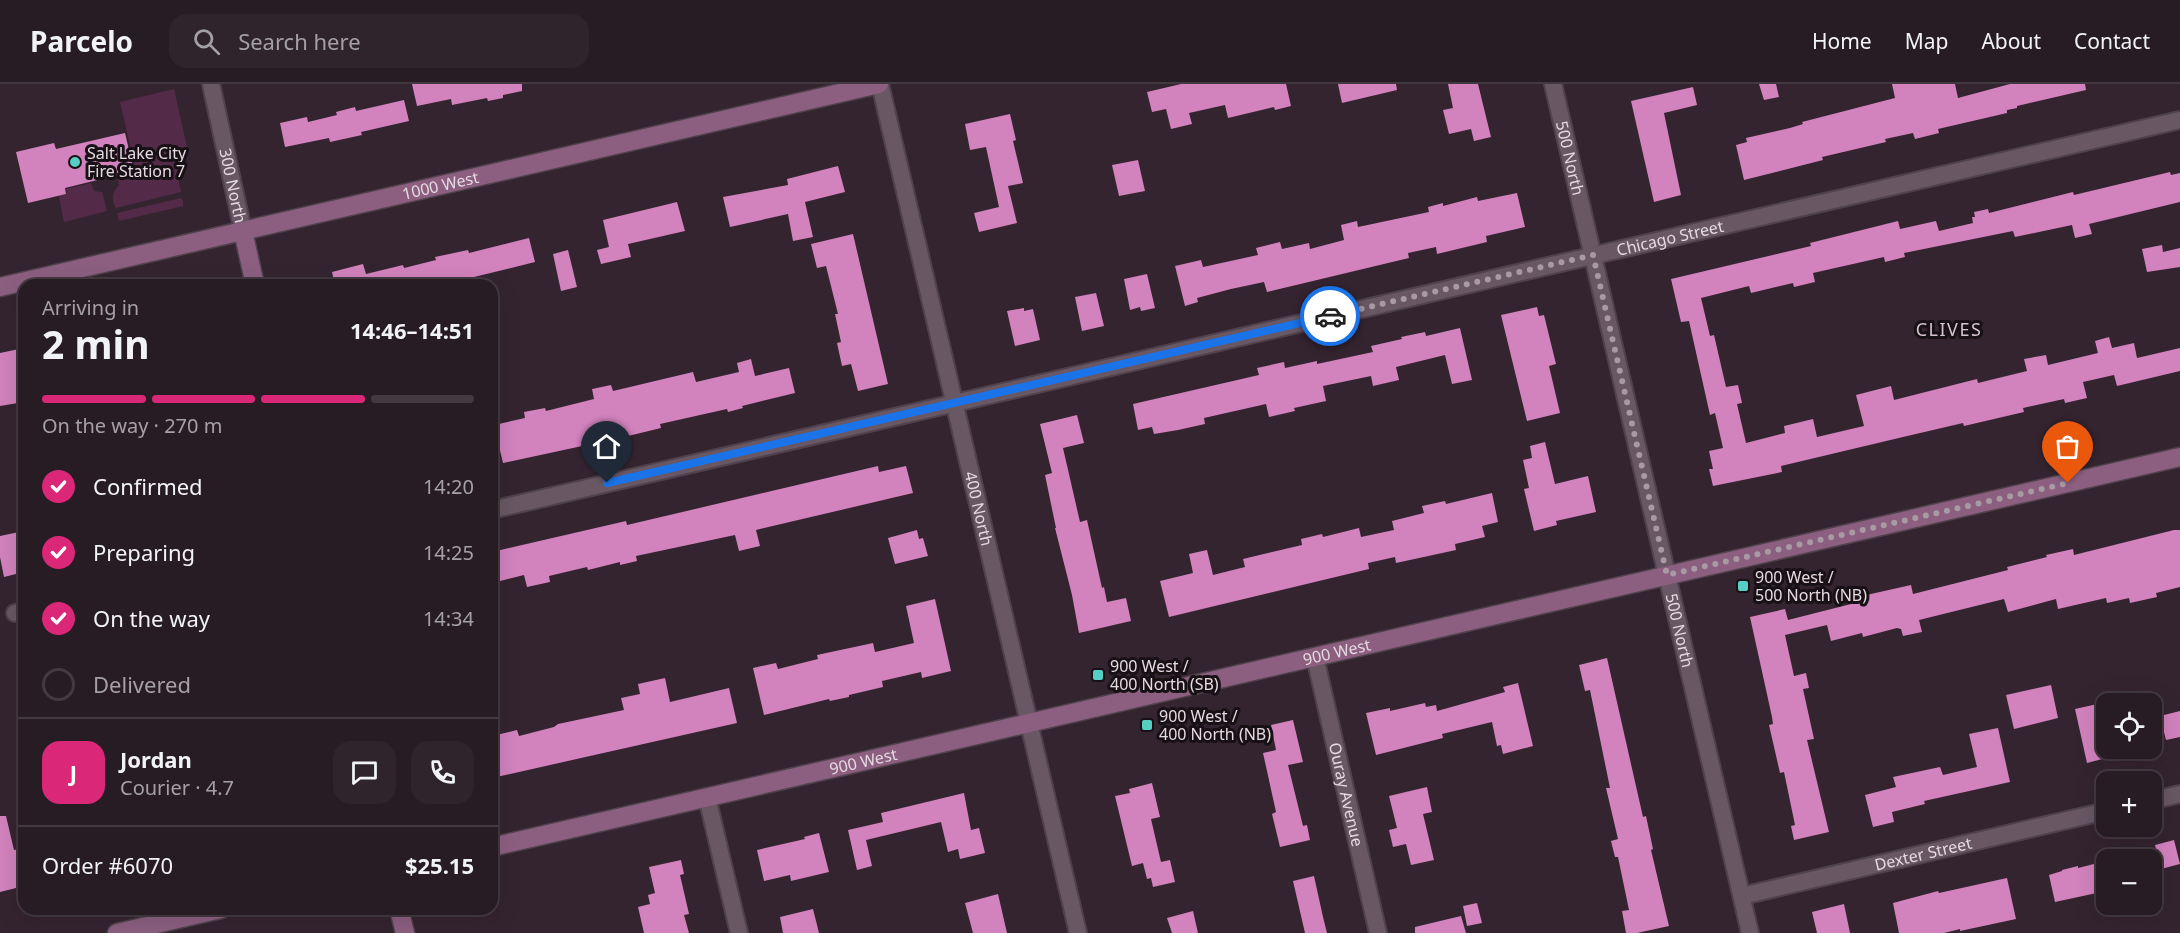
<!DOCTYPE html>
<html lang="en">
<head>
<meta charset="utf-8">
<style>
	body { margin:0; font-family:"Noto Sans",sans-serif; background:#2f242c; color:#f1f3f6; height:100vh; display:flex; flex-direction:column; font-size:22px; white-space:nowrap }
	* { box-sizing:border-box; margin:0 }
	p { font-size:20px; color:#a4a1a6 }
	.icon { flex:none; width:33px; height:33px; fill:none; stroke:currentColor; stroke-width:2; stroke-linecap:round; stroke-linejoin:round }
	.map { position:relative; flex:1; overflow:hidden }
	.sheet { position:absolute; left:18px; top:195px; width:480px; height:636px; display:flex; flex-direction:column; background:#271b24; border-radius:18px; box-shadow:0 6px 24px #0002,0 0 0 2px #433941 }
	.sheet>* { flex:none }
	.fabs { position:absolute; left:2096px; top:609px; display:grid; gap:12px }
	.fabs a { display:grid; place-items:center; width:66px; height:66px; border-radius:12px; background:#271b24; box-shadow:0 6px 24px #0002,0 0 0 2px #433941; font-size:30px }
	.pin { position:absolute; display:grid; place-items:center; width:51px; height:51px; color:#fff; margin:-62px -26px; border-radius:50% 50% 50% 0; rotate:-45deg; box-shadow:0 0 6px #0007 }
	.pin .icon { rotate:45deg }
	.courier { position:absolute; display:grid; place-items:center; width:60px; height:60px; margin:-30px; border:4px solid #1a73e8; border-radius:50%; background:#fff; color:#222; box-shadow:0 2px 8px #0007 }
	.head em { font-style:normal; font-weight:700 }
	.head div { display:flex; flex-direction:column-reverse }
	.head { display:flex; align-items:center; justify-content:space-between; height:102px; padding:0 24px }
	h1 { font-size:39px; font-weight:700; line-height:45px }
	.bar { display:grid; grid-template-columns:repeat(4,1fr); gap:9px 6px; align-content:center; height:72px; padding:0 24px }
	.bar i { height:8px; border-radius:4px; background:#433941 }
	.bar .active { background:#db2777 }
	.bar p { grid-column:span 4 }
	.line { display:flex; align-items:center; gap:15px; padding:0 24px; border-top:2px solid #433941 }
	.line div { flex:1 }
	.round { display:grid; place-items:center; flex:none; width:63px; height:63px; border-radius:18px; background:#2f242c }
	ol { padding:0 24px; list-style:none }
	li { display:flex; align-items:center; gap:18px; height:66px }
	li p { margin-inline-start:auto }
	li .icon { padding:6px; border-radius:50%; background:#db2777; color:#fff; stroke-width:4 }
	li:last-child { color:#a4a1a6 }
	li i { width:33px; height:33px; border:3px solid #433941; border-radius:50% }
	header { display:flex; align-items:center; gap:36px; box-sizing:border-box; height:84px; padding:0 30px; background:#271b24; border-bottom:2px solid #433941 }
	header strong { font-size:28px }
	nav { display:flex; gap:33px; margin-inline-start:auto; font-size:21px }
	.search { width:420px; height:54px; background:#2f242c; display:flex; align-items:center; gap:15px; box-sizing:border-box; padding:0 21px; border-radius:18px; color:#a4a1a6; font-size:22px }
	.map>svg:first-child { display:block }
	.green { fill:#542a49 }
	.building { fill:#d282bd }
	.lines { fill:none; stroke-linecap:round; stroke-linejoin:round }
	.street-casing { stroke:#50424c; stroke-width:20 }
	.secondary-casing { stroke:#50424c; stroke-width:21 }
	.street { stroke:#695764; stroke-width:16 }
	.secondary { stroke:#8c5f80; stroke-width:18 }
	.done { stroke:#a79aa3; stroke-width:6; stroke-dasharray:0 10.8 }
	.route { stroke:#1a73e8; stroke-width:8 }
	.poi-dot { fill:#56cec3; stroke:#171015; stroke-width:2 }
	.labels { text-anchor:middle; stroke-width:6; stroke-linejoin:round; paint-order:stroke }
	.poi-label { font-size:16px; fill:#e5dae1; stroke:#171015; text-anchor:start }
	.street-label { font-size:16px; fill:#e5dae1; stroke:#171015 }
	.neighbourhood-label { font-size:18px; letter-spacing:1.5px; fill:#d7c2d0; stroke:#171015 }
</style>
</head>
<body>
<header>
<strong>Parcelo</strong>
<div class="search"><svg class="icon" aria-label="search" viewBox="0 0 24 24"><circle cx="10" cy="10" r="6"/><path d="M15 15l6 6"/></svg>Search here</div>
<nav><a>Home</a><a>Map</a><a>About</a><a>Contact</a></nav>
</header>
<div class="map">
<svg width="2180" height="849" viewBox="0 0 2180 849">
	<rect width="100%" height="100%" fill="#342430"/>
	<g class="green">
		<path d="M174 5 188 68 177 90 181 108 116 124C111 116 112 108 119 101L117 92 136 87 120 18Z"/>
		<path d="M91 99 94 107 102 108 107 127 64 138 59 112 67 110 66 105Z"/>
		<path d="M181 114 183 117V122L119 137 117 129Z"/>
	</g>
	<g class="building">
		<path d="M412 0H522V7L503 11V14L488 17 487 14 452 21 451 15 417 22Z"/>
		<path d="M1181 0H1286L1291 22 1275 26 1274 23 1228 34 1225 21 1189 29 1192 40 1171 45 1166 25 1152 28 1147 8Z"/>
		<path d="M1338 0H1396L1397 6 1342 19Z"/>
		<path d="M1448 0H1478L1491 53 1474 57 1471 45 1449 50 1443 26 1453 24Z"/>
		<path d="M1759 0H1776L1779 13 1764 16Z"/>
		<path d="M1892 0H1955L1958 14 2010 0H2085L2086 6 2017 22V24L2007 26V29L1938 45 1939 49 1915 55 1913 49 1885 55 1886 58 1822 73 1823 76 1744 96 1736 61 1747 58 1746 54 1790 44 1803 40 1802 38 1895 14Z"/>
		<path d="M1693 3 1697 21 1664 29 1681 111 1654 118 1631 17Z"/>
		<path d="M404 16 409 37 361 48 362 51 330 58 329 54 285 63 280 39 307 33 308 38 337 31 336 28 355 23 356 27Z"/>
		<path d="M1010 30 1016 56 1013 57 1023 99 1008 102 1017 139 979 148 974 129 999 123 986 63 970 66 965 40Z"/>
		<path d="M125 49 134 87 65 104 66 110 28 119 16 68 54 59 56 65Z"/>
		<path d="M1138 76 1145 107 1119 112 1112 81Z"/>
		<path d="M838 82 845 108 805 118 813 153 793 157 788 130 730 143 723 113 788 101 787 95Z"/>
		<path d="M2170 88 2171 91 2180 89V118L2089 140 2092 150 2075 154 2072 141 2015 153 2013 147 1904 169 1905 173 1885 178 1884 173 1813 189 1815 198 1794 203 1793 199 1751 209 1749 202 1701 214 1710 252 1714 251 1726 303 1738 301 1742 319 1737 320 1746 359 1785 349 1784 342 1813 335 1817 353 1864 342 1856 311 1891 302 1894 316 1977 295 1978 299 2027 287 2024 275 2046 271 2048 281 2098 269 2095 257 2109 253 2112 264 2134 259 2137 274 2180 264V287L2117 302 2114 291 2083 298 2087 314 2065 319 2064 315 2023 324 2024 328 1964 342 1963 339 1903 353 1781 382 1782 388 1713 402 1709 385H1713L1709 367 1723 364 1715 329 1710 331 1689 237 1681 238 1671 195 1811 162 1810 159 1898 137 1900 145 1936 137 1939 147 1973 139 1972 133H1975L1974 128 1988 125 1989 129 2073 108 2074 111Z"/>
		<path d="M1517 109 1525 143 1486 152 1487 158 1437 170 1436 163 1408 169 1409 174 1267 208 1264 198 1231 205 1197 214 1198 218 1185 222 1175 182 1201 176 1203 183 1258 171 1256 164 1280 158 1282 165 1309 159 1310 165 1344 156 1341 141 1357 137 1358 143 1429 128 1428 123 1443 119V122L1477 113 1478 117Z"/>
		<path d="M677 118 685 147 628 160 631 173 601 180 597 166 609 163 603 136Z"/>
		<path d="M853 150 888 300 858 307 851 280 842 282 837 259 841 258 835 230H838L826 182 817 184 811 160Z"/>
		<path d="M529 154 535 178 474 193 475 198 464 201H335L332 188 363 180 366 190 403 181 404 184 436 176 435 173 468 166 469 169Z"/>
		<path d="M2162 161 2163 168 2180 164V183L2147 188 2142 165Z"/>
		<path d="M568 166 577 203 561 207 553 170Z"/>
		<path d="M1147 190 1155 224 1141 227 1140 223 1130 226 1124 195Z"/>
		<path d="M1096 209 1104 242 1082 247 1075 213Z"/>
		<path d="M1537 223 1539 232 1544 231 1556 280 1549 282 1560 329 1527 337 1501 231Z"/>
		<path d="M1024 224V227L1033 225 1040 256 1015 262 1007 227Z"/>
		<path d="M1460 244 1472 296 1452 300 1445 271 1396 283 1399 296 1373 302 1371 292 1323 302 1326 317 1294 324 1295 327 1269 333 1266 320 1204 334 1205 340 1178 346 1154 350 1152 343 1138 346 1133 320 1259 291 1257 284 1284 278 1285 284 1317 277V280L1373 268 1371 262 1402 255 1401 253 1425 248 1426 252Z"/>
		<path d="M24 264V318L0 322V269Z"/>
		<path d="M751 275 755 292 789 284 795 309 742 322 743 324 728 328 727 325 660 340 661 344 624 353 503 379 494 341 525 334 524 328 545 324 546 327 594 315 592 305 611 301 613 307 693 288 696 298 739 288 737 279Z"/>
		<path d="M1077 331 1084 359 1063 364 1080 438 1087 436 1102 504 1104 503 1107 518 1126 514 1131 537 1079 549 1072 511 1055 444H1056L1045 391 1052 389 1040 340Z"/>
		<path d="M1545 358 1555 400 1588 392 1596 428 1556 437 1557 441 1534 447 1524 405 1529 404 1523 376 1532 374 1530 362Z"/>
		<path d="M878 382 879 388 906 382 913 409 756 446 760 462 739 467 735 451 636 472 637 477 620 481V478L588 486 587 483 549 492 550 498 527 503 524 491 492 499V468L626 437 627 441Z"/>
		<path d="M1492 409 1498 438 1482 442 1485 453 1455 460 1456 466 1396 479 1395 473 1368 479 1369 485 1169 533 1160 497 1193 489 1189 470 1207 466 1213 491 1245 483 1243 475 1302 461 1301 455 1322 450 1323 453 1359 444 1361 453 1394 446 1392 437 1424 429 1422 422 1445 417 1446 420Z"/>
		<path d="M917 446 919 455 923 454 928 472 895 480 888 454Z"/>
		<path d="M2174 446H2180V503L2156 509 2157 513 2130 519 2129 514 2107 519 2106 514 2058 525 2056 515 2008 528 2004 515 1919 536 1922 548 1903 552 1901 545 1897 544 1863 553 1862 549 1831 557 1827 541 1785 551 1794 592 1806 589 1809 604 1803 605 1814 655 1807 656 1829 748 1794 756 1791 742 1795 741 1784 688 1780 689 1769 641 1773 640 1772 633 1750 533 1785 525 1788 536 1855 519 1853 514 1911 501 1913 510 2008 486 2007 483 2047 473 2046 471 2073 465 2074 471Z"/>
		<path d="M19 448 24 471V488L4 493 0 473V452Z"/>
		<path d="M935 515 951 587 922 594 921 588 882 597 883 603 849 611V613L830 617 829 615 764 631 753 584 776 579 778 585 818 575 817 571 873 559 875 568 914 559 906 522Z"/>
		<path d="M1607 574 1643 733 1646 732 1653 765 1651 766 1669 842 1637 849H1626L1622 827 1629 826 1618 773H1615L1611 757 1618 755 1606 704H1610L1590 606 1585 607 1579 581Z"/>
		<path d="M665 594 670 618 729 604 737 639 492 694V652L517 646 519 652 554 643 558 640 624 626 621 614 640 610 638 600Z"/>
		<path d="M1518 599 1533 662 1503 670 1501 661 1497 662 1492 638 1442 650 1443 654 1376 671 1366 629 1390 624V627L1425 619 1426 623 1436 621 1437 627 1505 608 1503 603Z"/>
		<path d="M2051 601 2058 634 2014 645 2006 611Z"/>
		<path d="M2102 619 2106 636V674L2087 679 2075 625Z"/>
		<path d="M2180 627V653L2166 656 2160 632Z"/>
		<path d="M1293 636 1303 678 1288 681 1303 742 1307 741 1310 756 1280 763 1272 730 1276 728 1263 669 1276 666 1271 641Z"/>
		<path d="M1998 644 2010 698 1924 717 1925 720 1892 728 1894 738 1873 743 1865 711 1896 703 1893 693 1940 683 1943 691 1977 683 1969 650Z"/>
		<path d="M1152 699 1160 733 1151 735 1161 778 1170 776 1175 798 1153 803 1151 794 1147 795 1143 779 1132 782 1115 712 1130 709 1129 705Z"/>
		<path d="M1427 703 1432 728 1423 730 1434 776 1411 781 1406 760 1393 763 1389 746 1397 744 1389 712Z"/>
		<path d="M964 709 971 746 979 744 985 769 960 775 958 765 948 768 941 738 866 756 872 782 857 786 848 746 883 738 881 729Z"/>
		<path d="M0 732H6L14 766 24 764V802L0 808Z"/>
		<path d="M819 749 829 788 791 797 790 791 764 797 757 766 805 755 804 753Z"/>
		<path d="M2174 756 2180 780 2161 785 2155 761Z"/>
		<path d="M681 776 684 790 680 791 689 830 684 831 689 849H644L638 823 650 820 648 811 655 809 649 783Z"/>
		<path d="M2106 777V807L2055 818 2049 791 2062 787V786L2078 782V784Z"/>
		<path d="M1314 792 1323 833 1327 849H1305L1293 797Z"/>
		<path d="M2007 794 2016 835 1960 847V845L1944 849H1899L1893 819 1938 807 1939 809Z"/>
		<path d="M998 810 1007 849H973L965 819Z"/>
		<path d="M1477 819 1482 839 1467 842 1463 822Z"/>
		<path d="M1844 820 1850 849H1817L1812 828Z"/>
		<path d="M813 825 819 849H783L780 833Z"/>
		<path d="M1193 827 1198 849H1172L1167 834Z"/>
		<path d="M1461 832 1466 849H1415V843Z"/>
	</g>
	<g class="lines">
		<g class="street-casing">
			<g id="street">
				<path id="s1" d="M211 0 243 147"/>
				<path id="s2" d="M880 0 1078 849"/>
				<path id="s3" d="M1553 0 1750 849"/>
				<path id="s4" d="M492 426 2180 36"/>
				<path d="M15 529 24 527"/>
				<path id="s5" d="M1315 573 1378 849"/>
				<path d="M707 713 739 849"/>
				<path d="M2151 717 2180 710"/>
				<path id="s6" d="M1742 812 2106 727"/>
			</g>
		</g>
		<g class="secondary-casing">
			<g id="secondary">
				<path d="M243 147 255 201"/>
				<path id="s7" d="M0 203 879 0"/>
				<path id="s8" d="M492 763 2180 373"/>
				<path d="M399 825 405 849"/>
				<path d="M117 849 221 825"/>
			</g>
		</g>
		<use href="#street" class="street"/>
		<use href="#secondary" class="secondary"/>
	</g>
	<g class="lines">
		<path class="done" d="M1330 232 1593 171 1667 491 2068 399"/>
		<path class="route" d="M607 399 1330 232"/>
	</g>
	<g class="poi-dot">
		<circle cx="75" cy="78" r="6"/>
		<rect x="1737" y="496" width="12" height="12" rx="3"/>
		<rect x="1092" y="585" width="12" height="12" rx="3"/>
		<rect x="1141" y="635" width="12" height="12" rx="3"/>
	</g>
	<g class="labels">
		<g class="poi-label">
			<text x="87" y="75">Salt Lake City<tspan x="87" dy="18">Fire Station 7</tspan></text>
			<text x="1755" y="499">900 West /<tspan x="1755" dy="18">500 North (NB)</tspan></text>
			<text x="1110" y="588">900 West /<tspan x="1110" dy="18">400 North (SB)</tspan></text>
			<text x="1159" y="638">900 West /<tspan x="1159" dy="18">400 North (NB)</tspan></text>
		</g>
		<g class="street-label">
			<text dy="6" stroke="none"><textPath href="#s3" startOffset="76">500 North</textPath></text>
			<text dy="6" stroke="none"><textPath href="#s1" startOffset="104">300 North</textPath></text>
			<text dy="6" stroke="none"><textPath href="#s7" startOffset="452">1000 West</textPath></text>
			<text dy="6" stroke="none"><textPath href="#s4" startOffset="1209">Chicago Street</textPath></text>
			<text dy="6" stroke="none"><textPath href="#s2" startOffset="436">400 North</textPath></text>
			<text dy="6" stroke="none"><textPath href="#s3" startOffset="561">500 North</textPath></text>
			<text dy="6" stroke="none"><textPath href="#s8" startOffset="867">900 West</textPath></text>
			<text dy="6" stroke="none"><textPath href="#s8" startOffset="381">900 West</textPath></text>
			<text dy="6" stroke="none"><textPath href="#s5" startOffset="141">Ouray Avenue</textPath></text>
			<text dy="6" stroke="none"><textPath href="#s6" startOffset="186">Dexter Street</textPath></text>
		</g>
		<g class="neighbourhood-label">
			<text x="1949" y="252">CLIVES</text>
		</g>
	</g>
</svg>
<div class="fabs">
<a><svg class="icon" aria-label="locate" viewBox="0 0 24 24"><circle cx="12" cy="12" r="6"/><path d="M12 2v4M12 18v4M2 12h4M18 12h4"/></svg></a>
<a>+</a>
<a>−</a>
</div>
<div class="pin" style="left:2068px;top:399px;background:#ea580c"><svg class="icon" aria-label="bag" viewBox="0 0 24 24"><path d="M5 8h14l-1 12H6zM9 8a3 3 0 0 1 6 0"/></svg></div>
<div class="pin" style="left:607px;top:399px;background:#1f2937"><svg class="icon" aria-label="home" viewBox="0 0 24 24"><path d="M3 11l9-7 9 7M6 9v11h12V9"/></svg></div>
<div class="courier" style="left:1330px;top:232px"><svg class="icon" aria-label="car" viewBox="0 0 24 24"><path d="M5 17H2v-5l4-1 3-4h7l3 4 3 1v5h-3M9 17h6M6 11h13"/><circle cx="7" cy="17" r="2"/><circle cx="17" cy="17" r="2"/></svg></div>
<section class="sheet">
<div class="head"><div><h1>2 min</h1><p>Arriving in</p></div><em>14:46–14:51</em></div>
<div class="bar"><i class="active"></i><i class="active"></i><i class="active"></i><i></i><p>On the way · 270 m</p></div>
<ol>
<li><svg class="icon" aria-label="check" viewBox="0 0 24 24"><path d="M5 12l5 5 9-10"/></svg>Confirmed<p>14:20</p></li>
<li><svg class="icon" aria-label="check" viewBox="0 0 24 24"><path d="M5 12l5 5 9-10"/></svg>Preparing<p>14:25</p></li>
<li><svg class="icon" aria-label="check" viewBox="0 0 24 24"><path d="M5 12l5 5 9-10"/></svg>On the way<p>14:34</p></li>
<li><i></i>Delivered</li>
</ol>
<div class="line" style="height:108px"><b class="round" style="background:#db2777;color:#fff">J</b><div><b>Jordan</b><p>Courier · 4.7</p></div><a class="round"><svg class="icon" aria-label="chat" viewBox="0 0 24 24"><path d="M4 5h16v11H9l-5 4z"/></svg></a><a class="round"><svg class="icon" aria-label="phone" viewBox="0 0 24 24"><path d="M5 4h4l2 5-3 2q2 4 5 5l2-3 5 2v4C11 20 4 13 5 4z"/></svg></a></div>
<div class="line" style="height:78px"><div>Order #6070</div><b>$25.15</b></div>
</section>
</div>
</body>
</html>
